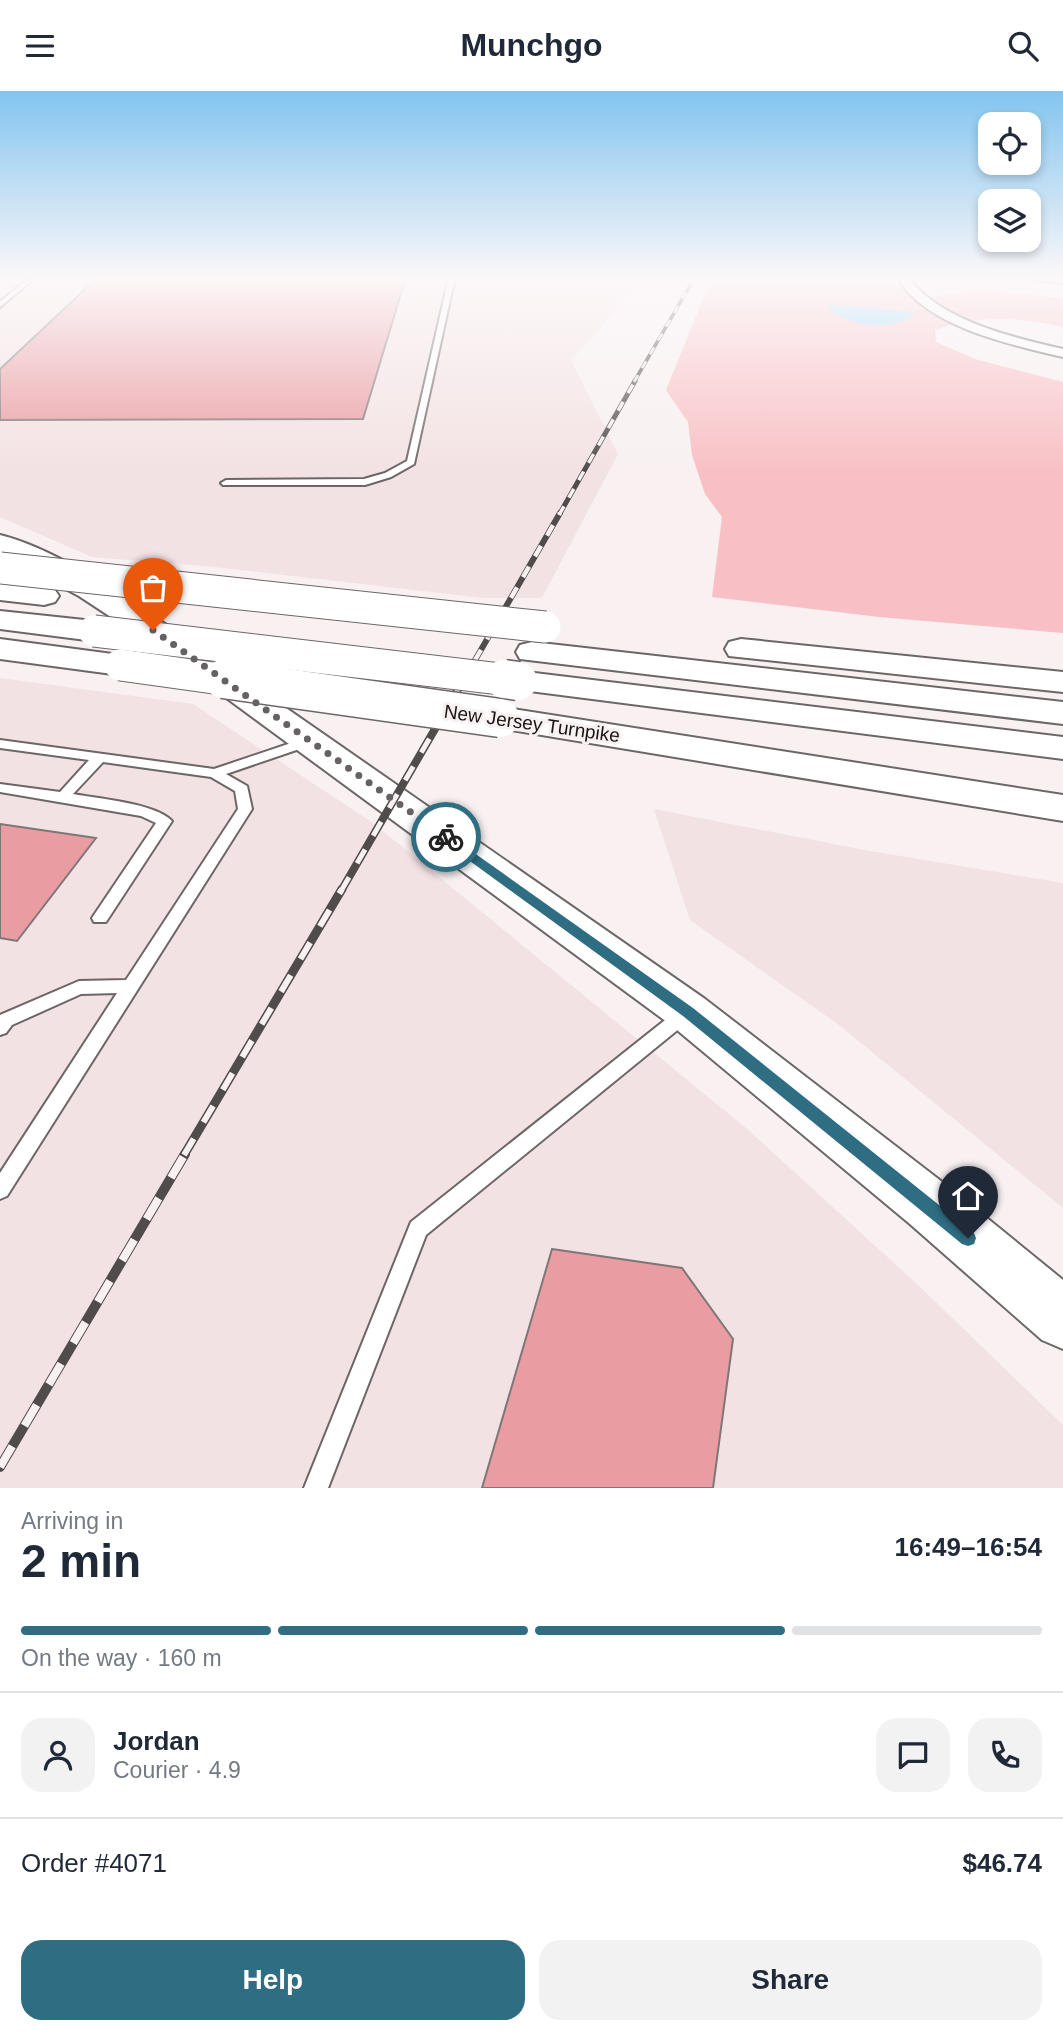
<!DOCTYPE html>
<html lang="en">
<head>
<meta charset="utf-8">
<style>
	body { margin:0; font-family:Helvetica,sans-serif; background:#f2f2f3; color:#1f2937; height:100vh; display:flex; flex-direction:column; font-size:26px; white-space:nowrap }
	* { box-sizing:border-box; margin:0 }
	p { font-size:23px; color:#747a83 }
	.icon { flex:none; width:38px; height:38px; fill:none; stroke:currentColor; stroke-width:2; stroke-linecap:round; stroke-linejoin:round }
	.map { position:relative; height:1397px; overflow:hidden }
	.panel { display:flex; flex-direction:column; background:#fff; flex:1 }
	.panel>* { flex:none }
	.fabs { position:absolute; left:978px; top:21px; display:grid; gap:14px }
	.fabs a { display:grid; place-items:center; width:63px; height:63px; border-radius:14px; background:#fff; box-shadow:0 4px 10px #0003; font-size:35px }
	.pin { position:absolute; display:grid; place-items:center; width:60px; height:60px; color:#fff; margin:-72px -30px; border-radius:50% 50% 50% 0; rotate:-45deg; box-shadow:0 0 7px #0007 }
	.pin .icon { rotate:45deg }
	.courier { position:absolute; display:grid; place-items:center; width:70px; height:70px; margin:-35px; border:5px solid #2f6d83; border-radius:50%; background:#fff; color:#222; box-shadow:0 2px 9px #0007 }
	.summary em { font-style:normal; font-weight:600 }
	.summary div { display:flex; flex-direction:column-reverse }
	.summary { display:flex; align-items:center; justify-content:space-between; height:119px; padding:0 21px }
	h1 { font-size:46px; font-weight:600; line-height:52px }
	.bar { display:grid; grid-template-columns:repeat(4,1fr); gap:10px 7px; align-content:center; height:84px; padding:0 21px }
	.bar i { height:9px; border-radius:5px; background:#e0e1e3 }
	.bar .active { background:#2f6d83 }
	.bar p { grid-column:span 4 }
	.line { display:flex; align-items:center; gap:18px; padding:0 21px; border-top:2px solid #e0e1e3 }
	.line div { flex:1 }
	.round { display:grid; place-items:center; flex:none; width:74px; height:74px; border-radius:21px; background:#f2f2f3 }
	.button { display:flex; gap:14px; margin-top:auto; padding:14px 21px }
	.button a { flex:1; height:80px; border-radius:21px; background:#2f6d83; color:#fff; font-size:28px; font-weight:600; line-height:80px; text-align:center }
	.button a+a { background:#f2f2f3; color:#1f2937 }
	header { display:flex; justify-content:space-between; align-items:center; height:91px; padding:0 21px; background:#fff; font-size:32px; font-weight:600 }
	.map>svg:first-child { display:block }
	.built { fill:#f3e2e3 }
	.green { fill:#f8c0c4 }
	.water { fill:#89dbfa }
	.building { fill:#e99da3; stroke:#7e7777; stroke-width:2 }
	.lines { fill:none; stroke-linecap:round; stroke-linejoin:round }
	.lane-casing { stroke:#6d6666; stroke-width:4 }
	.street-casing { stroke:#6d6666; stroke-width:4 }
	.secondary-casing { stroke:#6d6666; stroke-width:4 }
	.highway-casing { stroke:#6d6666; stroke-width:4 }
	.lane { fill:#fff; fill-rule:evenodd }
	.street { fill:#fff; fill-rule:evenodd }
	.secondary { fill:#fff; fill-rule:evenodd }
	.highway { fill:#fff; fill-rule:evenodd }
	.rail-far5-casing { stroke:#504c4c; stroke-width:3.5 }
	.rail-far4-casing { stroke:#504c4c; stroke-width:5 }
	.rail-far3-casing { stroke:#504c4c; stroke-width:6 }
	.rail-far2-casing { stroke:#504c4c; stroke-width:8 }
	.rail-far1-casing { stroke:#504c4c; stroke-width:9 }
	.rail-casing { stroke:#504c4c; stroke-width:10 }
	.rail-far5 { stroke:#f8f0f1; stroke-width:2.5; stroke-dasharray:8; stroke-linecap:butt }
	.rail-far4 { stroke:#f8f0f1; stroke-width:3.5; stroke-dasharray:10; stroke-linecap:butt }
	.rail-far3 { stroke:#f8f0f1; stroke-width:4.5; stroke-dasharray:12; stroke-linecap:butt }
	.rail-far2 { stroke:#f8f0f1; stroke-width:5; stroke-dasharray:16; stroke-linecap:butt }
	.rail-far1 { stroke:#f8f0f1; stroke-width:6; stroke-dasharray:19; stroke-linecap:butt }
	.rail { stroke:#f8f0f1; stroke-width:8; stroke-dasharray:24; stroke-linecap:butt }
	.highway-bridge-far1-casing { stroke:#6d6666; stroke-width:33; stroke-linecap:butt }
	.highway-bridge-casing { stroke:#6d6666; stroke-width:41; stroke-linecap:butt }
	.highway-bridge-far1 { stroke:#fff; stroke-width:31 }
	.highway-bridge { stroke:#fff; stroke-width:38 }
	.route { fill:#2f6d83 }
	.done { stroke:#666262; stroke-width:7; stroke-dasharray:0 12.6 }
	.labels { text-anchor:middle; stroke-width:6; stroke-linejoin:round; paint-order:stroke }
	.street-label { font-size:19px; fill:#181515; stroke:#f8f0f1 }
</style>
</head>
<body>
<header><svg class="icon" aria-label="menu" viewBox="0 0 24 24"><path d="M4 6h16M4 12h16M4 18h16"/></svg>Munchgo<svg class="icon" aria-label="search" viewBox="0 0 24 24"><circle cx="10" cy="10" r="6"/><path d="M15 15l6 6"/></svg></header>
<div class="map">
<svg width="1063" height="1397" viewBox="0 0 1063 1397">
	<rect width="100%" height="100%" fill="#f8f0f1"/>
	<g class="built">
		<path d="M0 186H651L627 204 595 244 571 269 618 363 542 507H483L214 476 92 466 0 426Z"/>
		<path d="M0 587 193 613 373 732 746 1037 918 1194 1063 1334V1397H0Z"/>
		<path d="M654 718 864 759 1063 792V1117L839 934 690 829Z"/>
	</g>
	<path class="green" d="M712 186H838L906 197 920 207 980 199 1063 207V236C1023 226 974 224 935 239L936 251 975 268 1063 291V542L879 526 712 506 722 426 705 403 692 364 688 331 666 299Z"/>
	<path class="water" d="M836 214 908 220 915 224C889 240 848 237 826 215Z"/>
	<g class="building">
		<path d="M98 186H406L363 328 0 329V278Z"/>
		<path d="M0 733 96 747 17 850 0 847Z"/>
		<path d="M552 1158 682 1177 733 1248 713 1397H482Z"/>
	</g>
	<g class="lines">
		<g class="lane-casing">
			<g id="lane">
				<path d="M30 186H36L0 216V211Z"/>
				<path d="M449 186H455L414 373 391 386 365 394H223L221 392 226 389 364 388 385 382 407 370Z"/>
				<path d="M309 646 314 647 316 650 314 653 226 683 247 695 252 718 7 1105 0 1108V1082L117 902 81 903 12 934 6 942 0 944V924L79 890 126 889 238 718 235 700 211 686 103 671 73 703C99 708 155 712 172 730L106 831H94L92 827 156 732 141 725 0 701V693L60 701 89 669 0 657V649L214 678Z"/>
				<path d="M685 916 691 918 694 923 691 928 426 1144 328 1397H304L411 1131 679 918Z"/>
			</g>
		</g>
		<g class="street-casing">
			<g id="street">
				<path d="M903 186H915L912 191C945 231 1015 247 1063 258V266C1012 254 931 237 900 191Z"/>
				<path d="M1031 186H1063V192L1037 189Z"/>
			</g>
		</g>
		<g class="secondary-casing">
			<path id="secondary" d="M0 444C54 457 119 502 165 533L705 908 950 1097 1063 1189V1258L1042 1249 910 1133 671 934 164 561 79 505 0 463Z"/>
		</g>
		<g class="highway-casing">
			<g id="highway">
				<path d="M0 491 55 499 59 505 55 511 44 514 0 509Z"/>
				<path d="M0 520 94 530 105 533 110 540 105 547 94 550 0 538Z"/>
				<path d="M0 548 120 564 132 567 137 574 132 581 120 584 0 568Z"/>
				<path d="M741 548 1063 581V601L729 565 725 558 729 551Z"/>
				<path d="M532 551 1063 611V633L520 568 516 561 520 554Z"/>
				<path d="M518 580 1063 646V668L506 597 501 590 506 583Z"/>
				<path d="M500 616 1063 704V730L487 635 482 627 487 619Z"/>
			</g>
		</g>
		<use href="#lane" class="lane"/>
		<use href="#street" class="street"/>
		<use href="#secondary" class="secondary"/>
		<use href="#highway" class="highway"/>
		<g class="rail-far5-casing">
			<path id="rail-far5" d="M634 291 695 186"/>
		</g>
		<g class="rail-far4-casing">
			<path id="rail-far4" d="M559 424 635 290"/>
		</g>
		<g class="rail-far3-casing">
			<path id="rail-far3" d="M463 590 560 422"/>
		</g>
		<g class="rail-far2-casing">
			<path id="rail-far2" d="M341 800 464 588"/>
		</g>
		<g class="rail-far1-casing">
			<path id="rail-far1" d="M184 1064 342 798"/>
		</g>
		<g class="rail-casing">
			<path id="rail" d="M0 1376 185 1063"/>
		</g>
		<use href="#rail-far5" class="rail-far5"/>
		<use href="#rail-far4" class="rail-far4"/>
		<use href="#rail-far3" class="rail-far3"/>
		<use href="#rail-far2" class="rail-far2"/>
		<use href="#rail-far1" class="rail-far1"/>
		<use href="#rail" class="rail"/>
		<g class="highway-bridge-far1-casing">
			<g id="highway-bridge-far1">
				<path d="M0 477 545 536"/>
				<path d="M94 540 518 590"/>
				<path d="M120 574 235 590"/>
			</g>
		</g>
		<g class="highway-bridge-casing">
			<g id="highway-bridge">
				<path d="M223 588 500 627"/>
				<path d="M504 588 518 590"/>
			</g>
		</g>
		<use href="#highway-bridge-far1" class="highway-bridge-far1"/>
		<use href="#highway-bridge" class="highway-bridge"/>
	</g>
	<linearGradient id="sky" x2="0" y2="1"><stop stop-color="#82c4ef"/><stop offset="0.49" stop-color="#fcf8f9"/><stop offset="1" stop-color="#fcf8f9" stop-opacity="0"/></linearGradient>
	<rect width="1063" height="381" fill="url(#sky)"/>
	<path class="route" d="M446 742 693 917 974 1142 976 1147 974 1153 968 1155 962 1153 683 925 441 749V744Z"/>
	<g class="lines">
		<path class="done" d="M153 539 446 746"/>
	</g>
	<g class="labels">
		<g class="street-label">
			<text transform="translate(532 632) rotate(8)" y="7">New Jersey Turnpike</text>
		</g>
	</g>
</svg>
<div class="fabs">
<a><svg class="icon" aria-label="locate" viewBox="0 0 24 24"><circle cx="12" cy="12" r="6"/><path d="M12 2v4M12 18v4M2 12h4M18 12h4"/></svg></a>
<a><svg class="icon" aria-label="layers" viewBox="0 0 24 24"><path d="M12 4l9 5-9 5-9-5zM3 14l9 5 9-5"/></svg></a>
</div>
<div class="pin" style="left:153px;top:539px;background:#ea580c"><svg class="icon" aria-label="bag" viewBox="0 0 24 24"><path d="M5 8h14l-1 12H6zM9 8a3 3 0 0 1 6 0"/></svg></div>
<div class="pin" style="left:968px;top:1147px;background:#1f2937"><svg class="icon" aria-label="home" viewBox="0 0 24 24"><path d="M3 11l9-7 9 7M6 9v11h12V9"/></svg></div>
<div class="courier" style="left:446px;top:746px"><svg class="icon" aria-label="bike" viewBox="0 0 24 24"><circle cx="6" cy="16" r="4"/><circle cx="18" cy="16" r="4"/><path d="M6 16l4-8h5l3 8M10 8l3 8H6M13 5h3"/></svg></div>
</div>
<section class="panel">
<div class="summary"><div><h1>2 min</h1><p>Arriving in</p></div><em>16:49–16:54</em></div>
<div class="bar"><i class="active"></i><i class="active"></i><i class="active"></i><i></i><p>On the way · 160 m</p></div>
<div class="line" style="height:126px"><a class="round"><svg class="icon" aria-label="person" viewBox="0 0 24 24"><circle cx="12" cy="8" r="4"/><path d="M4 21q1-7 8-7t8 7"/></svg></a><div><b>Jordan</b><p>Courier · 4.9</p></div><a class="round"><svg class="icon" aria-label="chat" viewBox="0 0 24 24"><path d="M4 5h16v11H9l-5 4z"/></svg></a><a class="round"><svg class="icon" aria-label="phone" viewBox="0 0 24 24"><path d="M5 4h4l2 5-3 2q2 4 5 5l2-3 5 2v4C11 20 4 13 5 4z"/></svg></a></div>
<div class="line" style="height:91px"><div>Order #4071</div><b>$46.74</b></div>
<div class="button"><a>Help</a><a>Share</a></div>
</section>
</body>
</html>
